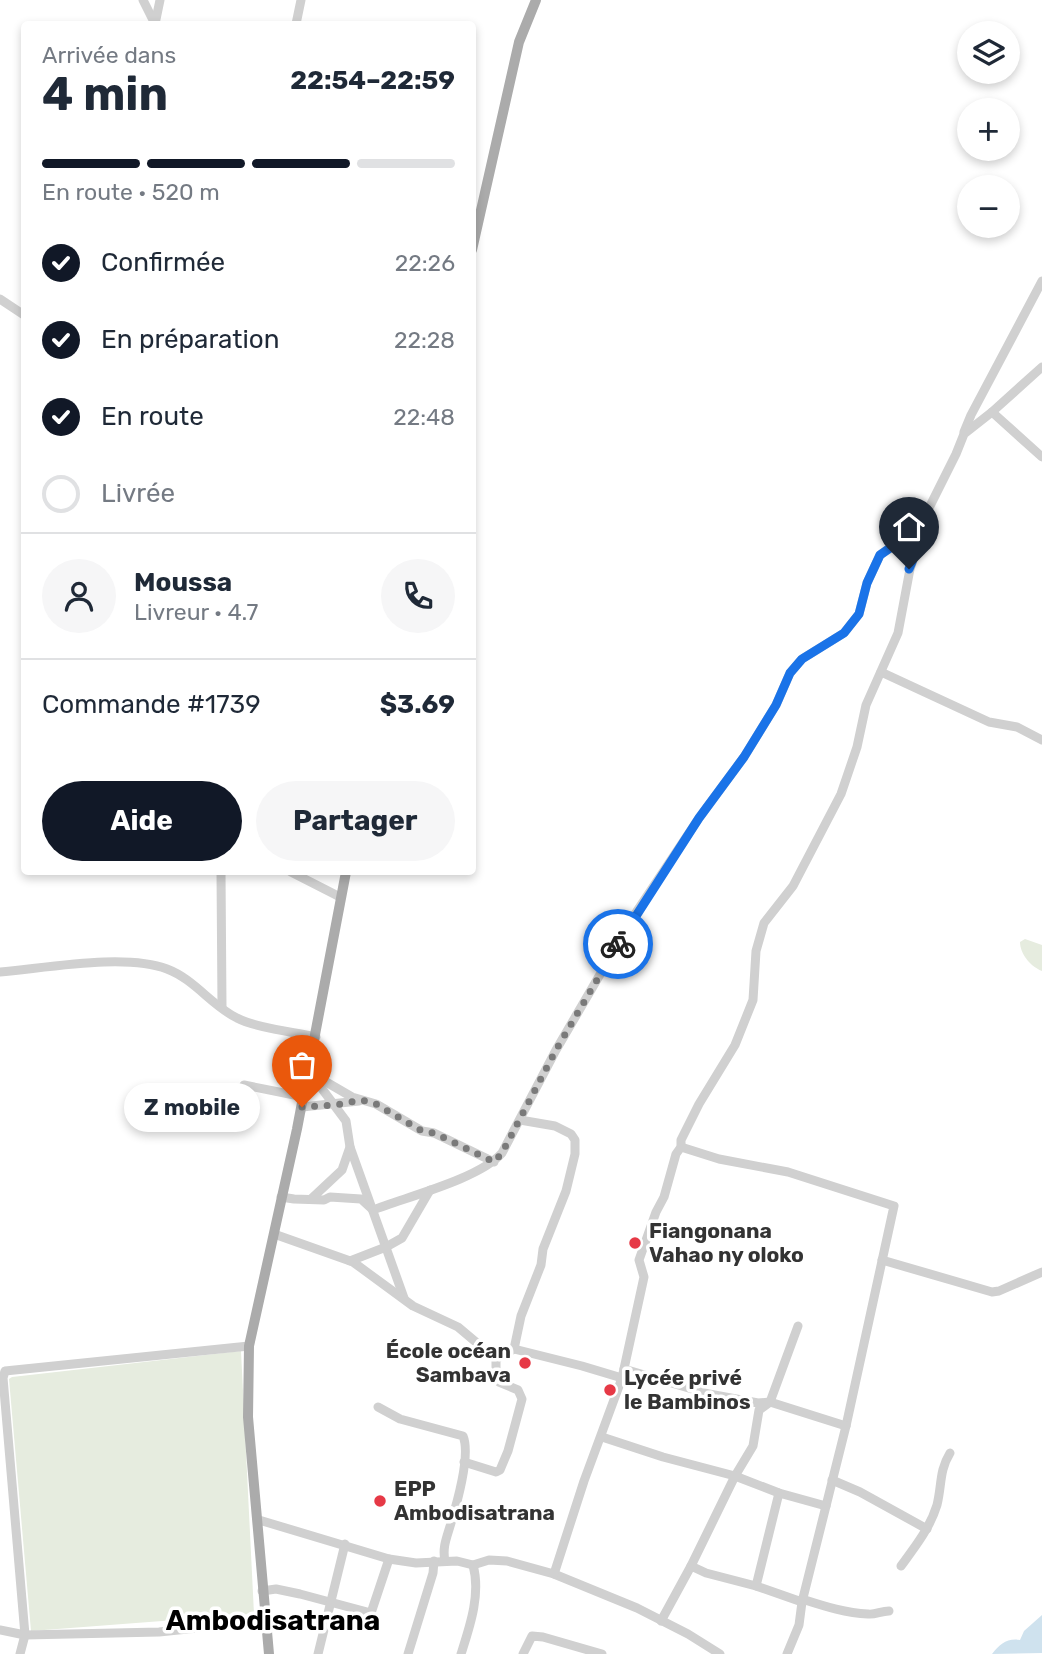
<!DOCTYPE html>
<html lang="fr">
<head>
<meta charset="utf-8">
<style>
	body { margin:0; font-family:Rubik,sans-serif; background:#f6f6f7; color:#1f2937; height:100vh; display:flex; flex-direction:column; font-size:26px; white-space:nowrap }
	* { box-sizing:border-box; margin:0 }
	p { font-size:23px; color:#747a83 }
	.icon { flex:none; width:38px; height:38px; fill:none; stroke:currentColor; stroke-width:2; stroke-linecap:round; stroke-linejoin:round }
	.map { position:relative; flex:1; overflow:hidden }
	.drawer { position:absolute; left:21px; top:21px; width:455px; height:854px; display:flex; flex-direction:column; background:#fff; border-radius:7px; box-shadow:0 4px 10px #0003 }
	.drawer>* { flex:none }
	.controls { position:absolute; left:957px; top:21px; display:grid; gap:14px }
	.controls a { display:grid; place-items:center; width:63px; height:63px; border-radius:50%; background:#fff; box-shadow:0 4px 10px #0003; font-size:35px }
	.pin { position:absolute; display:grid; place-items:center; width:60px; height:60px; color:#fff; margin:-72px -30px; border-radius:50% 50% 50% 0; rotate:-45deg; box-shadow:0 0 7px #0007 }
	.pin .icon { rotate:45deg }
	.courier { position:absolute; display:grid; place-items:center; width:70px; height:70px; margin:-35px; border:5px solid #1a73e8; border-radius:50%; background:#fff; color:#222; box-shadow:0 2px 9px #0007 }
	.bubble { position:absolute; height:49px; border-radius:24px; background:#fff; box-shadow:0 4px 10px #0003; font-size:23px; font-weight:700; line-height:49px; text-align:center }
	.headline em { font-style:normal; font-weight:700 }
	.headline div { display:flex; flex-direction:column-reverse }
	.headline { display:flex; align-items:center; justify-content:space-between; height:119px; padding:0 21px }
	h1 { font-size:46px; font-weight:700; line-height:52px }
	.bar { display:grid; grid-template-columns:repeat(4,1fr); gap:10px 7px; align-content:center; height:84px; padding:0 21px }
	.bar i { height:9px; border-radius:5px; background:#e0e1e3 }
	.bar .selected { background:#111827 }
	.bar p { grid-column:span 4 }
	.line { display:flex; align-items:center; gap:18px; padding:0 21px; border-top:2px solid #e0e1e3 }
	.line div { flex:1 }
	.round { display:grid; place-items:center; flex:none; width:74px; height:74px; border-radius:37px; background:#f6f6f7 }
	ol { padding:0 21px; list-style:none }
	li { display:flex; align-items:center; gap:21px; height:77px }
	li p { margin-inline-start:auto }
	li .icon { padding:7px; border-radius:50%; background:#111827; color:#fff; stroke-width:4 }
	li:last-child { color:#747a83 }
	li i { width:38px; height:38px; border:4px solid #e0e1e3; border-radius:50% }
	.button { display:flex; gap:14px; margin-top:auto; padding:14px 21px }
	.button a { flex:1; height:80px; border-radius:42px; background:#111827; color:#fff; font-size:28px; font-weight:700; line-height:80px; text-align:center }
	.button a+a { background:#f6f6f7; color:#1f2937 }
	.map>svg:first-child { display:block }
	.green { fill:#e6ecdf }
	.water { fill:#cfe2ee }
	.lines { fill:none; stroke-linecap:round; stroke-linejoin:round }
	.minor { stroke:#d0d0d0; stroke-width:9 }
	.major { stroke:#ababab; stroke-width:10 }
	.done { stroke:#7a7a7a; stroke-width:7; stroke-dasharray:0 12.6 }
	.route { stroke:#1a73e8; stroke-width:9 }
	.poi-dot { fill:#e63946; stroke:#fff; stroke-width:2.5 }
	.labels { text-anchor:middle; stroke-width:7; stroke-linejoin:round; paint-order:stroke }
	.poi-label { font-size:21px; font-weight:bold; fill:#333; stroke:#fff; text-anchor:start }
	.district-label { font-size:28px; font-weight:bold; fill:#000; stroke:#fff }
</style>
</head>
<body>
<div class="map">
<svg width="1042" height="1654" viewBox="0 0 1042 1654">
	<rect width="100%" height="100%" fill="#fff"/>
	<g class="green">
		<path d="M1025 939 1042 945V971C1031 967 1020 954 1020 942Z"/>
		<path d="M241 1351 254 1614 31 1631 9 1379 12 1377Z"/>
	</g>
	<path class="water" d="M1042 1615V1653L992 1654C1000 1644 1007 1638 1020 1640L1024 1631Z"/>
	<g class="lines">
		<g class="minor">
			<path d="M143 0 155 24"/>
			<path d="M155 24 160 0"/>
			<path d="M296 24 301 0"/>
			<path d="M0 299 24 315"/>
			<path d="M992 412 1042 457"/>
			<path d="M964 432 971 415 1042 281"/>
			<path d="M881 672 989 722 1017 727 1042 740"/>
			<path d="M221 872 222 1007"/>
			<path d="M291 872 340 897"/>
			<path d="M0 972C46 968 125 953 167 969 194 979 212 1006 237 1018 256 1028 294 1032 316 1037"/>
			<path d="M309 1072 352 1097 376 1104 422 1131 434 1133 494 1162"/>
			<path d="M244 1085 304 1097"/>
			<path d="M302 1107 359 1101"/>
			<path d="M350 1147 404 1298"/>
			<path d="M681 1147 719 1159 788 1172 894 1206 846 1426 802 1602 799 1625 787 1654"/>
			<path d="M281 1197 294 1199 324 1200 330 1197 361 1199 373 1210C406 1197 479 1179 502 1153L556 1050 637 911 699 818 744 757 776 705 790 673 802 659 844 633 859 614 867 583 880 555 900 541 916 534"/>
			<path d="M311 1199 342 1170 350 1147 346 1121 314 1078"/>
			<path d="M274 1234 353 1262 413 1306 458 1327 496 1359 514 1349 582 1366 622 1378"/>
			<path d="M882 1260 992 1292 999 1291 1042 1272"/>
			<path d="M350 1261 386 1247 402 1238 430 1190"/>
			<path d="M798 1326 770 1402 759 1410 753 1446 735 1476 691 1566 706 1573 756 1586 802 1602"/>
			<path d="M514 1349 521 1316 541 1265 543 1249 566 1191 575 1154V1140L571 1134 555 1126 520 1120"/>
			<path d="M624 1369 709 1394 758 1403 770 1402 846 1426"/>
			<path d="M378 1407 400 1419 463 1436C471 1455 457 1503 451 1523 447 1537 442 1547 445 1561"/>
			<path d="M602 1437 663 1457 735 1476 779 1493 826 1506"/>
			<path d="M464 1462 496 1472 500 1470 508 1451 522 1399 518 1390 499 1382 496 1376V1359"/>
			<path d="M832 1480 860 1492 927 1529"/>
			<path d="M259 1520 389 1559 416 1563 457 1561 473 1565 489 1560 507 1561 554 1574 637 1608 688 1634 720 1654"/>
			<path d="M901 1566C915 1547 930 1528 937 1505 942 1485 939 1471 950 1453"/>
			<path d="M554 1574 584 1481 622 1378 644 1277 639 1260 656 1212 664 1197 676 1154 681 1147V1140L699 1104 735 1045 753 1000 756 951 764 923 793 886 841 794 857 747 866 705 898 633 910 569 914 557 916 534 956 454 964 434 992 412 1042 367"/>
			<path d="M756 1586 779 1493"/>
			<path d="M262 1591 276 1589 300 1594 371 1613 389 1559"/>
			<path d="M802 1599C824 1606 845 1613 868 1614 875 1615 881 1611 889 1611"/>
			<path d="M661 1621 691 1566"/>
			<path d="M0 1630 25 1635 159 1632 266 1621"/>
			<path d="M20 1654 25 1635 3 1378 5 1371 249 1346"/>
			<path d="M318 1654 345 1544"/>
			<path d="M408 1654 433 1573 434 1561"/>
			<path d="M461 1654C470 1626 481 1594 473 1565"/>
			<path d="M523 1654 532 1636 543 1637 602 1654"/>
		</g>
		<g class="major">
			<path d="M472 250 519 42 536 0"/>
			<path d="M269 1654 248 1417 249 1346 297 1129 346 872"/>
		</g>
	</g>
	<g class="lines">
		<path class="done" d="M302 1107 335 1105 362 1100 376 1104 422 1131 434 1133 494 1162 502 1153 556 1050 618 944"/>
		<path class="route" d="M618 944 699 818 744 757 776 705 790 673 802 659 844 633 859 614 867 583 880 555 900 541 916 534 914 557 909 569"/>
	</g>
	<g class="poi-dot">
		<circle cx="635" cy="1243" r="7"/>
		<circle cx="525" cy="1363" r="7"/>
		<circle cx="610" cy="1390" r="7"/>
		<circle cx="380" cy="1501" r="7"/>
	</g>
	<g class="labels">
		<g class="poi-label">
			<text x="649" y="1238">Fiangonana<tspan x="649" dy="24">Vahao ny oloko</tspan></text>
			<text x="511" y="1358" text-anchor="end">École océan<tspan x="511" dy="24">Sambava</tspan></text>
			<text x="624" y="1385">Lycée privé<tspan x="624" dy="24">le Bambinos</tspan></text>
			<text x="394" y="1496">EPP<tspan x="394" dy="24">Ambodisatrana</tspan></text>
		</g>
		<g class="district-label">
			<text x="273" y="1630">Ambodisatrana</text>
		</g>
	</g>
</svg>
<div class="controls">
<a><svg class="icon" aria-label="layers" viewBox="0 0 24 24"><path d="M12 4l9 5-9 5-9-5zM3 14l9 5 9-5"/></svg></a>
<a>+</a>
<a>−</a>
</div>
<div class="pin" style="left:302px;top:1107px;background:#ea580c"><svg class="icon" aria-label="bag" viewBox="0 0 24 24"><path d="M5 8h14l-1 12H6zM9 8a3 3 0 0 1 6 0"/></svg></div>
<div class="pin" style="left:909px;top:569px;background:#1f2937"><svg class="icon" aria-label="home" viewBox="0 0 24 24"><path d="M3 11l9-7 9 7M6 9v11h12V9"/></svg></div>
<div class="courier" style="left:618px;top:944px"><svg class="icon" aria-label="bike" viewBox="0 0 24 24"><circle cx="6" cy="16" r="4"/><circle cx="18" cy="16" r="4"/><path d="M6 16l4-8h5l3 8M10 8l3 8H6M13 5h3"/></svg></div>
<div class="bubble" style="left:124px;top:1083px;width:136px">Z mobile</div>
<section class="drawer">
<div class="headline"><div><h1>4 min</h1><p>Arrivée dans</p></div><em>22:54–22:59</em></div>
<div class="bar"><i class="selected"></i><i class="selected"></i><i class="selected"></i><i></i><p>En route · 520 m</p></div>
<ol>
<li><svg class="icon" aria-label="check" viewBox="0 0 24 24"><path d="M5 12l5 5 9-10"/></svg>Confirmée<p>22:26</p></li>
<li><svg class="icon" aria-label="check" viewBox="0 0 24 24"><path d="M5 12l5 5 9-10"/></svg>En préparation<p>22:28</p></li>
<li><svg class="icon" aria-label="check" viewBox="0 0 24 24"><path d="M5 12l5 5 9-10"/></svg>En route<p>22:48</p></li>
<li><i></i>Livrée</li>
</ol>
<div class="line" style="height:126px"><a class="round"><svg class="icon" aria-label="person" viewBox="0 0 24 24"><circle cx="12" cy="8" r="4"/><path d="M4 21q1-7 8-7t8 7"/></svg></a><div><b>Moussa</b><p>Livreur · 4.7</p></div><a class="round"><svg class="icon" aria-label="phone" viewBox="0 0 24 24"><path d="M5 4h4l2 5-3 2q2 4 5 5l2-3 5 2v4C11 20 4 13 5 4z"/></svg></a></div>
<div class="line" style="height:91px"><div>Commande #1739</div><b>$3.69</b></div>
<div class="button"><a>Aide</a><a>Partager</a></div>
</section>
</div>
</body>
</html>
